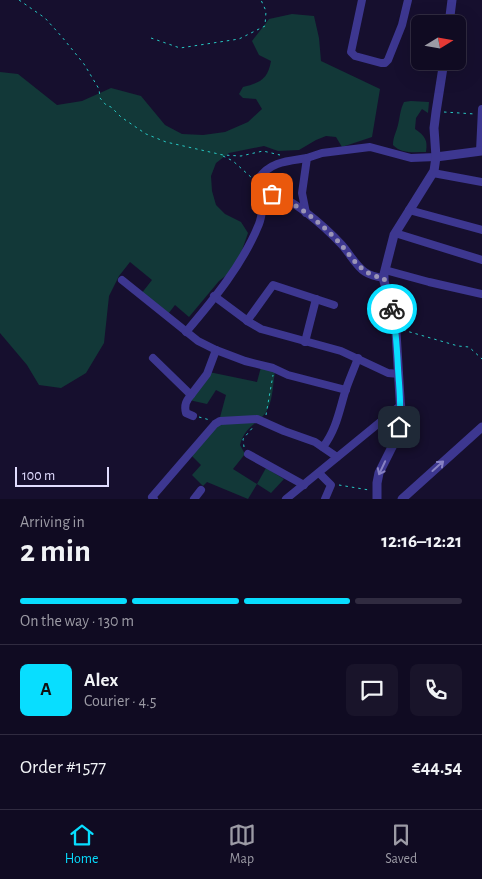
<!DOCTYPE html>
<html lang="en">
<head>
<meta charset="utf-8">
<style>
	body { margin:0; font-family:"Alegreya Sans",sans-serif; background:#19142a; color:#f1f3f6; height:100vh; display:flex; flex-direction:column; font-size:19px; white-space:nowrap }
	* { box-sizing:border-box; margin:0 }
	p { font-size:16px; color:#9c9ba5 }
	.icon { flex:none; width:28px; height:28px; fill:none; stroke:currentColor; stroke-width:2; stroke-linecap:round; stroke-linejoin:round }
	.map { position:relative; height:499px; overflow:hidden }
	.panel { display:flex; flex-direction:column; background:#100b22; flex:1 }
	.panel>* { flex:none }
	.needle { width:32px; rotate:79deg }
	.fabs { position:absolute; left:411px; top:15px; display:grid; gap:10px }
	.fabs a { display:grid; place-items:center; width:55px; height:55px; border-radius:8px; background:#100b22; box-shadow:0 5px 20px #0002,0 0 0 1px #302b40; font-size:25px }
	.scale { position:absolute; left:15px; bottom:12px; width:94px; box-sizing:border-box; padding-left:5px; border:2px solid #e1dcff; border-top:0; font-size:14px; line-height:18px; white-space:nowrap; color:#e1dcff; -webkit-text-stroke:4px #160f2e; paint-order:stroke }
	.pin { position:absolute; display:grid; place-items:center; width:42px; height:42px; color:#fff; margin:-21px; border-radius:10px; box-shadow:0 2px 8px #0006 }
	.courier { position:absolute; display:grid; place-items:center; width:50px; height:50px; margin:-25px; border:4px solid #08deff; border-radius:50%; background:#fff; color:#222; box-shadow:0 1px 6px #0007 }
	.overview em { font-style:normal; font-weight:700 }
	.overview div { display:flex; flex-direction:column-reverse }
	.overview { display:flex; align-items:center; justify-content:space-between; height:85px; padding:0 20px }
	h1 { font-size:32px; font-weight:700; line-height:38px }
	.bar { display:grid; grid-template-columns:repeat(4,1fr); gap:8px 5px; align-content:center; height:60px; padding:0 20px }
	.bar i { height:6px; border-radius:4px; background:#302b40 }
	.bar .active { background:#08deff }
	.bar p { grid-column:span 4 }
	.line { display:flex; align-items:center; gap:12px; padding:0 20px; border-top:1px solid #302b40 }
	.line div { flex:1 }
	.round { display:grid; place-items:center; flex:none; width:52px; height:52px; border-radius:8px; background:#19142a }
	.tab-bar { display:flex; justify-content:space-around; align-items:center; height:70px; border-top:1px solid #302b40; background:#100b22; font-size:14px; color:#9c9ba5 }
	.tab-bar a { display:grid; justify-items:center; gap:2px }
	.tab-bar .active { color:#08deff }
	.map>svg:first-child { display:block }
	.green { fill:#123838 }
	.lines { fill:none; stroke-linecap:round; stroke-linejoin:round }
	.path { stroke:#27c9c4; stroke-width:1; stroke-dasharray:2.5 4; stroke-linecap:butt }
	.minor { stroke:#3d3790; stroke-width:8 }
	.tertiary { stroke:#3d3790; stroke-width:9 }
	.oneway { stroke:#8781c2 }
	.done { stroke:#9a94b6; stroke-width:5; stroke-dasharray:0 9 }
	.route { stroke:#08deff; stroke-width:6 }
</style>
</head>
<body>
<div class="map">
<svg width="482" height="499" viewBox="0 0 482 499">
	<rect width="100%" height="100%" fill="#160f2e"/>
	<g class="green">
		<path d="M292 14 314 16 319 38 321 61 380 89 372 137 342 147 336 137 326 136 316 140 299 150 278 151 264 146 229 153 216 163 211 176 212 191 216 205 225 214 241 222 248 233 240 256 228 274 219 281 189 317 175 305 165 318 141 294 152 280 130 262 119 276 109 296 104 343 86 373 61 388 39 385 27 365 0 333V72L18 74 57 105 82 101 111 88 141 96 165 125 182 134 203 135 225 132 248 122 262 109 256 99 243 98 239 94 243 87C260 83 268 79 271 61L259 55 252 41 269 19Z"/>
		<path d="M411 101 429 102 428 113 422 109 416 118 415 129C425 136 428 140 426 152 414 152 401 154 393 145 393 137 396 133 398 125 400 117 400 110 404 102Z"/>
		<path d="M261 367 275 372C273 383 273 398 268 408 261 425 246 422 240 445L245 454 233 469 257 484 266 468 284 479 271 493 257 484 248 499 207 482 203 486 192 475 201 465 191 455 218 425 226 395 216 390 207 404 189 400 209 372 257 382Z"/>
	</g>
	<g class="lines">
		<g class="path">
			<path d="M19 0 45 18 62 37 84 64 99 89 100 98 106 105 111 107 121 117 146 134 166 142 223 155 241 156 263 151 280 155"/>
			<path d="M151 38 180 48 239 39 265 26 266 11 261 0"/>
			<path d="M444 112 475 114"/>
			<path d="M223 156 233 161 252 178"/>
			<path d="M403 330 458 346 469 347 482 359"/>
			<path d="M266 415 273 375"/>
			<path d="M199 417 210 420"/>
			<path d="M244 447 243 439 254 426"/>
			<path d="M339 485 369 490"/>
		</g>
		<g class="minor">
			<path d="M362 0 351 52 355 56 381 63H385L388 60 402 25 408 0"/>
			<path d="M480 151 482 109"/>
			<path d="M433 173 482 182"/>
			<path d="M265 194 259 178C271 161 289 161 307 158"/>
			<path d="M409 210 482 230"/>
			<path d="M306 213 302 193 307 158 322 153 370 147 411 158 436 157"/>
			<path d="M395 233 482 260"/>
			<path d="M385 270 429 282 482 294"/>
			<path d="M122 280 198 341 216 350 245 361 273 368 288 375 346 390"/>
			<path d="M214 296 249 322 261 329 341 351 388 373 399 374"/>
			<path d="M247 321 273 285 334 305"/>
			<path d="M186 332C214 299 243 264 259 224 263 214 262 204 265 194 286 190 329 231 342 245 350 254 356 266 365 272 371 276 377 277 384 278"/>
			<path d="M305 342 316 299"/>
			<path d="M153 358 191 395 207 374 216 350"/>
			<path d="M191 395C186 401 184 405 186 413L193 416"/>
			<path d="M323 447C336 430 339 412 345 392 349 380 354 369 358 358"/>
			<path d="M248 454 304 485"/>
			<path d="M319 473 331 485 325 499"/>
			<path d="M154 499 152 497 215 424 220 421 257 419 284 431 315 442 337 457"/>
			<path d="M194 499 201 490"/>
			<path d="M286 499 401 405"/>
		</g>
		<g class="tertiary">
			<path d="M449 24 452 0"/>
			<path d="M436 157 482 151"/>
			<path d="M377 499V483L379 473 396 439 401 415 396 332 390 303 384 281V274L394 235 434 171 436 157 434 128 436 112 444 61"/>
			<path d="M402 499 482 427"/>
		</g>
	</g>
	<defs><path id="oneway-shaft" d="M-6 0H5M1.5-3L5.5 0L1.5 3" fill="none" stroke-width="1.6" stroke-linecap="round" stroke-linejoin="round" transform="scale(1.25)"/></defs>
	<g class="oneway">
		<use href="#oneway-shaft" transform="translate(438 466) rotate(-42)"/>
		<use href="#oneway-shaft" transform="translate(382 468) rotate(115)"/>
	</g>
	<g class="lines">
		<path class="done" d="M272 194C296 203 317 220 335 238 351 254 359 275 384 278L392 309"/>
		<path class="route" d="M392 309C396 328 397 348 398 368 399 388 402 407 399 427"/>
	</g>
</svg>
<div class="fabs">
<a><svg class="needle" viewBox="-14 -14 28 28"><path d="M0-13l5 13h-10z" fill="#e53935"/><path d="M0 13l5-13h-10z" fill="#9c9ba5"/></svg></a>
</div>
<div class="scale">100 m</div>
<div class="pin" style="left:272px;top:194px;background:#ea580c"><svg class="icon" aria-label="bag" viewBox="0 0 24 24"><path d="M5 8h14l-1 12H6zM9 8a3 3 0 0 1 6 0"/></svg></div>
<div class="pin" style="left:399px;top:427px;background:#1f2937"><svg class="icon" aria-label="home" viewBox="0 0 24 24"><path d="M3 11l9-7 9 7M6 9v11h12V9"/></svg></div>
<div class="courier" style="left:392px;top:309px"><svg class="icon" aria-label="bike" viewBox="0 0 24 24"><circle cx="6" cy="16" r="4"/><circle cx="18" cy="16" r="4"/><path d="M6 16l4-8h5l3 8M10 8l3 8H6M13 5h3"/></svg></div>
</div>
<section class="panel">
<div class="overview"><div><h1>2 min</h1><p>Arriving in</p></div><em>12:16–12:21</em></div>
<div class="bar"><i class="active"></i><i class="active"></i><i class="active"></i><i></i><p>On the way · 130 m</p></div>
<div class="line" style="height:90px"><b class="round" style="background:#08deff;color:#111">A</b><div><b>Alex</b><p>Courier · 4.5</p></div><a class="round"><svg class="icon" aria-label="chat" viewBox="0 0 24 24"><path d="M4 5h16v11H9l-5 4z"/></svg></a><a class="round"><svg class="icon" aria-label="phone" viewBox="0 0 24 24"><path d="M5 4h4l2 5-3 2q2 4 5 5l2-3 5 2v4C11 20 4 13 5 4z"/></svg></a></div>
<div class="line" style="height:65px"><div>Order #1577</div><b>€44.54</b></div>
</section>
<nav class="tab-bar">
<a class="active"><svg class="icon" aria-label="home" viewBox="0 0 24 24"><path d="M3 11l9-7 9 7M6 9v11h12V9"/></svg>Home</a>
<a><svg class="icon" aria-label="map" viewBox="0 0 24 24"><path d="M3 6l6-2 6 2 6-2v14l-6 2-6-2-6 2zM9 4v14M15 6v14"/></svg>Map</a>
<a><svg class="icon" aria-label="saved" viewBox="0 0 24 24"><path d="M7 4h10v16l-5-4-5 4z"/></svg>Saved</a>
</nav>
</body>
</html>
